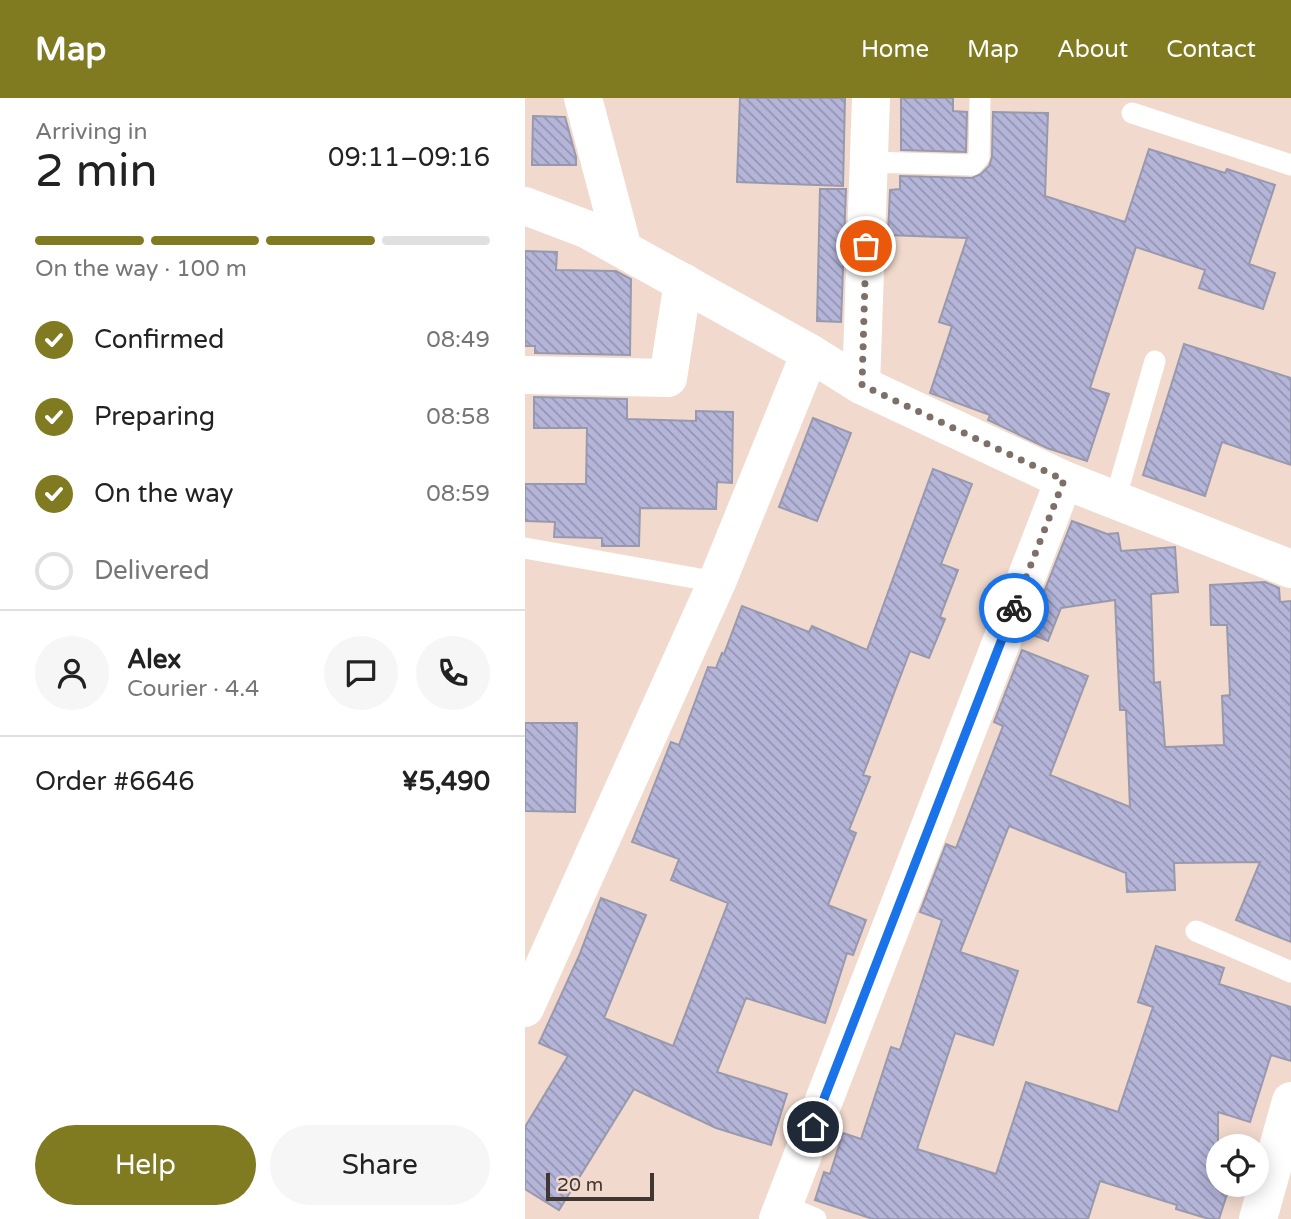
<!DOCTYPE html>
<html lang="en">
<head>
<meta charset="utf-8">
<style>
	body { margin:0; font-family:"Varela Round",sans-serif; background:#f6f6f6; color:#222; height:100vh; display:flex; flex-direction:column; font-size:26px; white-space:nowrap }
	* { box-sizing:border-box; margin:0 }
	p { font-size:23px; color:#767676 }
	.icon { flex:none; width:38px; height:38px; fill:none; stroke:currentColor; stroke-width:2; stroke-linecap:round; stroke-linejoin:round }
	.map { position:relative; flex:1; overflow:hidden }
	.drawer { display:flex; flex-direction:column; background:#fff; width:525px }
	.drawer>* { flex:none }
	.buttons { position:absolute; left:681px; top:1036px; display:grid; gap:14px }
	.buttons a { display:grid; place-items:center; width:63px; height:63px; border-radius:50%; background:#fff; box-shadow:0 4px 18px #0003; font-size:35px }
	.scale { position:absolute; left:21px; bottom:18px; width:108px; box-sizing:border-box; padding-left:7px; border:4px solid #403732; border-top:0; font-size:19px; line-height:24px; white-space:nowrap; color:#403732; -webkit-text-stroke:5px #f1dacd; paint-order:stroke }
	.pin { position:absolute; display:grid; place-items:center; width:60px; height:60px; color:#fff; margin:-30px; border:4px solid #fff; border-radius:50%; box-shadow:0 2px 7px #0007 }
	.courier { position:absolute; display:grid; place-items:center; width:70px; height:70px; margin:-35px; border:5px solid #1a73e8; border-radius:50%; background:#fff; color:#222; box-shadow:0 2px 9px #0007 }
	.overview em { font-style:normal; font-weight:600 }
	.overview div { display:flex; flex-direction:column-reverse }
	.overview { display:flex; align-items:center; justify-content:space-between; height:119px; padding:0 35px }
	h1 { font-size:46px; font-weight:600; line-height:52px }
	.bar { display:grid; grid-template-columns:repeat(4,1fr); gap:10px 7px; align-content:center; height:84px; padding:0 35px }
	.bar i { height:9px; border-radius:5px; background:#e0e0e0 }
	.bar .selected { background:#807a21 }
	.bar p { grid-column:span 4 }
	.line { display:flex; align-items:center; gap:18px; padding:0 35px; border-top:2px solid #e0e0e0 }
	.line div { flex:1 }
	.round { display:grid; place-items:center; flex:none; width:74px; height:74px; border-radius:37px; background:#f6f6f6 }
	ol { padding:0 35px; list-style:none }
	li { display:flex; align-items:center; gap:21px; height:77px }
	li p { margin-inline-start:auto }
	li .icon { padding:7px; border-radius:50%; background:#807a21; color:#fff; stroke-width:4 }
	li:last-child { color:#767676 }
	li i { width:38px; height:38px; border:4px solid #e0e0e0; border-radius:50% }
	.action { display:flex; gap:14px; margin-top:auto; padding:14px 35px }
	.action a { flex:1; height:80px; border-radius:42px; background:#807a21; color:#fff; font-size:28px; font-weight:600; line-height:80px; text-align:center }
	.action a+a { background:#f6f6f6; color:#222 }
	header { display:flex; align-items:center; gap:42px; box-sizing:border-box; height:98px; padding:0 35px; background:#807a21; color:#fff }
	header strong { font-size:33px }
	nav { display:flex; gap:38px; margin-inline-start:auto; font-size:24px }
	main { display:flex; flex:1; min-height:0 }
	.map>svg:first-child { display:block }
	.building { fill:url(#building-back-hatch); stroke:#9999ae; stroke-width:2 }
	.lines { fill:none; stroke-linecap:round; stroke-linejoin:round }
	.service { stroke:#fff; stroke-width:21 }
	.minor { stroke:#fff; stroke-width:38 }
	.done { stroke:#7e7068; stroke-width:7; stroke-dasharray:0 12.6 }
	.route { stroke:#1a73e8; stroke-width:9 }
</style>
</head>
<body>
<header>
<strong>Map</strong>
<nav><a>Home</a><a>Map</a><a>About</a><a>Contact</a></nav>
</header>
<main>
<section class="drawer">
<div class="overview"><div><h1>2 min</h1><p>Arriving in</p></div><em>09:11–09:16</em></div>
<div class="bar"><i class="selected"></i><i class="selected"></i><i class="selected"></i><i></i><p>On the way · 100 m</p></div>
<ol>
<li><svg class="icon" aria-label="check" viewBox="0 0 24 24"><path d="M5 12l5 5 9-10"/></svg>Confirmed<p>08:49</p></li>
<li><svg class="icon" aria-label="check" viewBox="0 0 24 24"><path d="M5 12l5 5 9-10"/></svg>Preparing<p>08:58</p></li>
<li><svg class="icon" aria-label="check" viewBox="0 0 24 24"><path d="M5 12l5 5 9-10"/></svg>On the way<p>08:59</p></li>
<li><i></i>Delivered</li>
</ol>
<div class="line" style="height:126px"><a class="round"><svg class="icon" aria-label="person" viewBox="0 0 24 24"><circle cx="12" cy="8" r="4"/><path d="M4 21q1-7 8-7t8 7"/></svg></a><div><b>Alex</b><p>Courier · 4.4</p></div><a class="round"><svg class="icon" aria-label="chat" viewBox="0 0 24 24"><path d="M4 5h16v11H9l-5 4z"/></svg></a><a class="round"><svg class="icon" aria-label="phone" viewBox="0 0 24 24"><path d="M5 4h4l2 5-3 2q2 4 5 5l2-3 5 2v4C11 20 4 13 5 4z"/></svg></a></div>
<div class="line" style="height:91px"><div>Order #6646</div><b>¥5,490</b></div>
<div class="action"><a>Help</a><a>Share</a></div>
</section>
<div class="map">
<svg width="766" height="1121" viewBox="0 0 766 1121">
	<defs>
		<pattern id="building-back-hatch" width="6" height="6" patternUnits="userSpaceOnUse" patternTransform="scale(1.75)"><rect width="6" height="6" fill="#b4b5d9"/><path d="M-1 5l2 2M0 0l6 6M5-1l2 2" fill="none" stroke="#9494b1"/></pattern>
	</defs>
	<rect width="100%" height="100%" fill="#f1dacd"/>
	<g class="building">
		<path d="M215 0H320L318 88 212 84Z"/>
		<path d="M376 0H428V13L442 14 441 54 376 52Z"/>
		<path d="M468 14 523 15 520 98 600 124 624 51 700 75 702 71 750 87 724 166 750 175 738 211 674 190 680 172 611 149 565 290 584 296 562 363 522 350 463 322 465 317 405 295 427 228 414 224 442 140 363 137 365 92 375 91V78L447 80 456 76 464 68 467 59Z"/>
		<path d="M8 18 40 19 51 59V67H7Z"/>
		<path d="M295 91H321L316 224 292 223Z"/>
		<path d="M0 153 32 154 31 172 91 173 106 181 105 257 10 255V248H0Z"/>
		<path d="M659 246 766 280V367L697 344 680 398 618 377Z"/>
		<path d="M9 299 102 301V321L171 323V313L208 314 207 385 192 384 191 411 115 410 114 448H77V440L29 439 30 424 0 423V386H61L62 330H9Z"/>
		<path d="M288 320 326 335 292 423 254 409Z"/>
		<path d="M408 371 447 386 416 466 433 472 415 519 420 521 404 560 385 553 338 677 345 679 324 732 331 735 303 807 341 822 328 857 322 855 300 925 221 900 192 974 262 996 246 1047 191 1030 109 991 34 1112 0 1091V1029L43 958 14 945 54 858 76 800 121 817 79 920 148 948 203 805 146 782 154 761 107 744 146 644 154 647 183 569 191 570 197 555 199 556 217 508 284 534 287 528 342 552Z"/>
		<path d="M547 423 582 436 593 435 596 453 650 449 653 494 626 496 629 585 635 584 640 649 699 647 697 598 705 597 702 527H686L685 487 740 484 754 490 755 504 766 503V844L711 822 735 764 649 765 650 792 602 794 601 775 484 728 435 854 493 873 468 947 430 935 392 1051 471 1076 501 984 593 1014 628 909 613 904 631 848 699 870 694 886 766 909V963L746 957 725 1024 693 1014V1087H705L694 1121H684L651 1111 652 1107 575 1083 563 1121H348L290 1102 299 1074 305 1076 318 1035 336 1041 366 949 375 952 417 822 395 814 421 746 431 750 478 628 469 624 497 552 563 578 525 677 605 709 601 612H595L590 502 536 510 523 543 503 535Z"/>
		<path d="M0 625H52L50 714 0 713Z"/>
	</g>
	<g class="lines">
		<g class="service">
			<path d="M607 15 766 67"/>
			<path d="M344 64 447 67 454 59 455 0"/>
			<path d="M590 402 630 263"/>
			<path d="M0 450 192 484"/>
			<path d="M671 833 766 874"/>
			<path d="M258 1107 291 1121"/>
		</g>
		<g class="minor">
			<path d="M58 0 98 151"/>
			<path d="M0 108 61 131 285 255 336 287 539 382 766 471"/>
			<path d="M0 277 143 280 158 184"/>
			<path d="M336 287 346 0"/>
			<path d="M0 910 192 484 285 255"/>
			<path d="M253 1121 539 382"/>
			<path d="M733 1121 766 1003"/>
		</g>
	</g>
	<g class="lines">
		<path class="done" d="M341 148 337 287 539 382 489 510"/>
		<path class="route" d="M288 1029 489 510"/>
	</g>
</svg>
<div class="buttons">
<a><svg class="icon" aria-label="locate" viewBox="0 0 24 24"><circle cx="12" cy="12" r="6"/><path d="M12 2v4M12 18v4M2 12h4M18 12h4"/></svg></a>
</div>
<div class="scale">20 m</div>
<div class="pin" style="left:341px;top:148px;background:#ea580c"><svg class="icon" aria-label="bag" viewBox="0 0 24 24"><path d="M5 8h14l-1 12H6zM9 8a3 3 0 0 1 6 0"/></svg></div>
<div class="pin" style="left:288px;top:1029px;background:#1f2937"><svg class="icon" aria-label="home" viewBox="0 0 24 24"><path d="M3 11l9-7 9 7M6 9v11h12V9"/></svg></div>
<div class="courier" style="left:489px;top:510px"><svg class="icon" aria-label="bike" viewBox="0 0 24 24"><circle cx="6" cy="16" r="4"/><circle cx="18" cy="16" r="4"/><path d="M6 16l4-8h5l3 8M10 8l3 8H6M13 5h3"/></svg></div>
</div>
</main>
</body>
</html>
